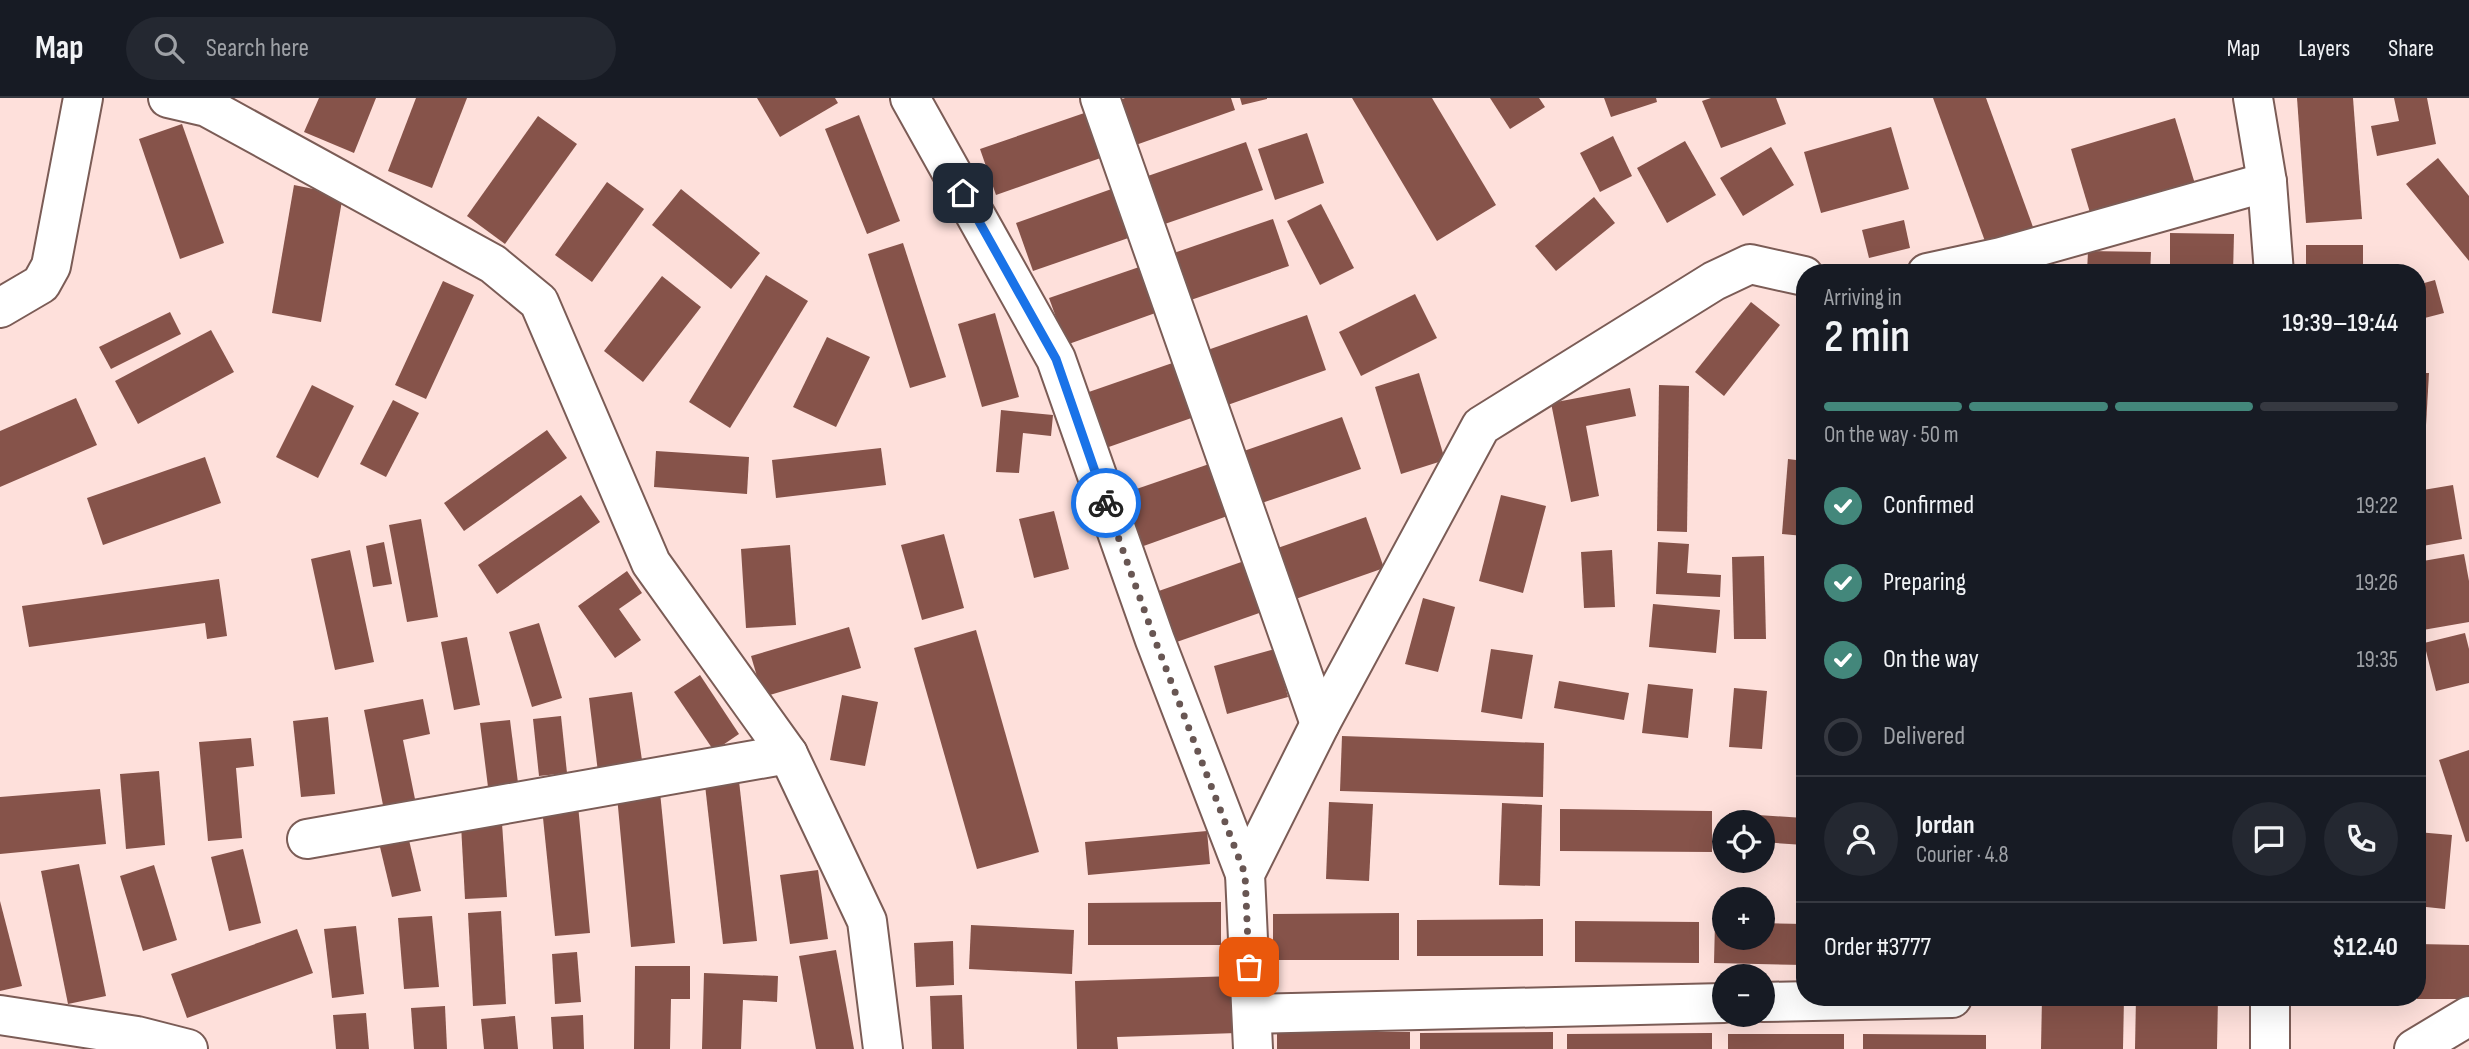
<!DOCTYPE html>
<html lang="en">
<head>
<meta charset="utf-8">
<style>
	body { margin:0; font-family:"Sofia Sans Condensed",sans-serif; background:#242831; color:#f1f3f6; height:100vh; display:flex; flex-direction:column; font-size:26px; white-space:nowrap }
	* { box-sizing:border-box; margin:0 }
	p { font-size:23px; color:#9ea1a6 }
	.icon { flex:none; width:38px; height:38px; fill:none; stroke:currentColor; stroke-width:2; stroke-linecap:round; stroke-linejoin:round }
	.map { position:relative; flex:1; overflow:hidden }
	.side { position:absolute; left:1796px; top:166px; width:630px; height:742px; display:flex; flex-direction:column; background:#171b24; border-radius:28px; box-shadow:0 7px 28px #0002 }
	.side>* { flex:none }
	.tools { position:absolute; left:1712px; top:712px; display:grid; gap:14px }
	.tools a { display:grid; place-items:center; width:63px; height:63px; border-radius:50%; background:#171b24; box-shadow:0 7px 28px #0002; font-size:35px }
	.pin { position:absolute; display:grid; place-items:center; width:60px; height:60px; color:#fff; margin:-30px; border-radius:14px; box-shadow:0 4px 10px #0006 }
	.courier { position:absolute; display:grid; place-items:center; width:70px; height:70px; margin:-35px; border:5px solid #1a73e8; border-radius:50%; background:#fff; color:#222; box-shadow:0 2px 9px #0007 }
	.head em { font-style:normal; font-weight:600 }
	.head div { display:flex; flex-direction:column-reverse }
	.head { display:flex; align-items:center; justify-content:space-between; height:119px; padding:0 28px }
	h1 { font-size:46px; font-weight:600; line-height:52px }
	.bar { display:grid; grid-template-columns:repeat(4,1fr); gap:10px 7px; align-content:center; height:84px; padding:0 28px }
	.bar i { height:9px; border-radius:5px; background:#363941 }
	.bar .selected { background:#43877b }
	.bar p { grid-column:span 4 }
	.line { display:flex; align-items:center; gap:18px; padding:0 28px; border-top:2px solid #363941 }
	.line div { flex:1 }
	.round { display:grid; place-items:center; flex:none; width:74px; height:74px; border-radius:37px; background:#242831 }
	ol { padding:0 28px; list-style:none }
	li { display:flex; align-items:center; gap:21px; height:77px }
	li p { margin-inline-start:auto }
	li .icon { padding:7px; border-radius:50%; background:#43877b; color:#fff; stroke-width:4 }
	li:last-child { color:#9ea1a6 }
	li i { width:38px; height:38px; border:4px solid #363941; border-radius:50% }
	header { display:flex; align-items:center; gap:42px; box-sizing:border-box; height:98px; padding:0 35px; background:#171b24; border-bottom:2px solid #363941 }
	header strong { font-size:33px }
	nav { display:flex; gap:38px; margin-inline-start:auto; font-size:24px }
	.search { width:490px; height:63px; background:#242831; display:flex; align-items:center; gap:18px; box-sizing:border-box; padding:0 24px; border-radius:38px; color:#9ea1a6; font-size:26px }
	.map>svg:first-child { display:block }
	.building { fill:#86534a }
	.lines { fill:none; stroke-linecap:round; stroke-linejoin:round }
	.minor-casing { stroke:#7b5c56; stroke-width:42 }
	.minor { stroke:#fff; stroke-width:38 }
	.done { stroke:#685653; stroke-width:7; stroke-dasharray:0 12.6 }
	.route { stroke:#1a73e8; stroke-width:9 }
</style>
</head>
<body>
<header>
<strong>Map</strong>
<div class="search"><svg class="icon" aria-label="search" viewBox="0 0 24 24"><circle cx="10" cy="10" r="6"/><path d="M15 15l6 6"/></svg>Search here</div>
<nav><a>Map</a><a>Layers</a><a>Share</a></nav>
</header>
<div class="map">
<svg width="2469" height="951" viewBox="0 0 2469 951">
	<rect width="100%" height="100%" fill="#fee0db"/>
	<g class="building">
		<path d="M319 0H376L354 55 304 34Z"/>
		<path d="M416 0H467L432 90 388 73Z"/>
		<path d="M757 0H835L838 5 780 39Z"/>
		<path d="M1125 0H1231L1235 12 1130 49 1115 4Z"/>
		<path d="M1240 0H1267V1L1242 7Z"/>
		<path d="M1352 0H1432L1496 107 1437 143Z"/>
		<path d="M1490 0H1539L1545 9 1510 31Z"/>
		<path d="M1604 0H1656L1657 4 1611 19Z"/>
		<path d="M1711 0H1776L1786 26 1721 50 1702 3Z"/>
		<path d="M1933 0H1986L2033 129 1986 146Z"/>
		<path d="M2297 0H2353L2362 121 2306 125Z"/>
		<path d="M2394 0H2427L2436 46 2377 58 2371 28 2399 23Z"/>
		<path d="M1093 12 1109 57 996 97 980 51Z"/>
		<path d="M859 17 900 123 867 136 825 31Z"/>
		<path d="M538 18 577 46 505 146 467 118Z"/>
		<path d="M2175 20 2195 86 2091 118 2071 51Z"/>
		<path d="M182 26 224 145 180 161 139 41Z"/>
		<path d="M1891 29 1909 91 1821 115 1804 54Z"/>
		<path d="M1307 35 1324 85 1275 102 1258 51Z"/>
		<path d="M1613 38 1632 78 1600 94 1580 55Z"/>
		<path d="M1685 43 1716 97 1667 125 1637 70Z"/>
		<path d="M1246 44 1263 92 1159 128 1142 80Z"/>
		<path d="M1771 49 1794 87 1743 118 1720 80Z"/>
		<path d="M2438 60 2469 98V163L2406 86Z"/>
		<path d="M607 84 644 111 592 184 555 157Z"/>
		<path d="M294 87 343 97 321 224 272 215Z"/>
		<path d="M1120 88 1137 137 1033 173 1016 125Z"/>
		<path d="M681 91 760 155 731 191 652 127Z"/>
		<path d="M1594 99 1615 125 1556 173 1535 148Z"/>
		<path d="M1321 106 1354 170 1320 187 1287 123Z"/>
		<path d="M1273 121 1289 168 1185 204 1168 157Z"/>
		<path d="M1904 122 1910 150 1869 160 1862 132Z"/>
		<path d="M2170 135 2234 136 2233 175H2170Z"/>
		<path d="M903 145 946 279 910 290 868 156Z"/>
		<rect x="2306" y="147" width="57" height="28"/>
		<path d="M2088 153 2151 154 2150 175H2087Z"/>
		<path d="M1145 167 1161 213 1066 247 1049 200Z"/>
		<path d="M766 177 808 203 730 330 689 304Z"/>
		<path d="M662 178 701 209 643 284 604 253Z"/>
		<path d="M2435 182 2444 215 2417 222V187Z"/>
		<path d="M443 183 474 197 426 301 395 287Z"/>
		<path d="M1415 196 1437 240 1361 278 1339 234Z"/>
		<path d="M1751 204 1780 227 1724 298 1695 274Z"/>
		<path d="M170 214 181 236 111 271 99 249Z"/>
		<path d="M995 215 1019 299 982 309 958 226Z"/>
		<path d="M1307 217 1326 272 1222 309 1202 254Z"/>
		<path d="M211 232 234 274 138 326 115 283Z"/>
		<path d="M827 239 870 259 836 329 793 309Z"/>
		<path d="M1181 262 1200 317 1103 351 1083 296Z"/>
		<path d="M1419 275 1445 362 1401 376 1375 289Z"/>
		<path d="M2417 275H2429L2423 380 2417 379Z"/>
		<path d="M312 287 354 308 318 380 276 359Z"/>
		<path d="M1659 287 1689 288 1687 434 1657 433Z"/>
		<path d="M1630 290 1636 318 1586 328 1599 398 1571 404 1551 305Z"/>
		<path d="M76 300 97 347 0 389V333Z"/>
		<path d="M393 302 419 315 386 379 360 366Z"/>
		<path d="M1001 312 1053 317 1051 338 1023 335 1019 375 996 374Z"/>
		<path d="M1342 319 1361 371 1256 407 1238 355Z"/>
		<path d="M547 332 567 360 464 433 444 405Z"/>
		<path d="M881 350 886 387 776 400 772 362Z"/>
		<path d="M656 353 749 359 747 396 654 389Z"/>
		<path d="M205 359 221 405 103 447 87 400Z"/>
		<path d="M1788 361 1804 363V438L1782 436Z"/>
		<path d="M1215 364 1233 416 1138 450 1119 397Z"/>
		<path d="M2453 387 2462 441 2417 449V393Z"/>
		<path d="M581 397 600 424 497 496 478 467Z"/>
		<path d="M1501 397 1546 408 1523 495 1479 483Z"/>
		<path d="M1054 413 1069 471 1034 480 1019 421Z"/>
		<path d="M1366 419 1384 470 1290 503 1272 452Z"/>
		<path d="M421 421 438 519 407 524 389 427Z"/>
		<path d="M944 436 964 510 922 522 901 447Z"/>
		<path d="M384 444 392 486 373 489 366 448Z"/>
		<path d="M1658 444 1689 446 1687 475 1721 477 1720 499 1656 496Z"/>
		<path d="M790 447 796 527 746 530 741 451Z"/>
		<path d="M350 452 374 564 335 572 311 461Z"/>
		<path d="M1612 452 1615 509 1584 510 1581 454Z"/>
		<path d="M2464 456 2469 483V524L2417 533V464Z"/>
		<path d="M1764 458 1766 541H1734L1732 459Z"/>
		<path d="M1247 462 1265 513 1171 546 1153 495Z"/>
		<path d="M627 473 642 495 619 511 641 542 615 560 578 508Z"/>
		<path d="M219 481 227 538 207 541 205 525 29 549 22 508Z"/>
		<path d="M1423 500 1455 509 1438 574 1405 566Z"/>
		<path d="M1653 506 1720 512 1716 555 1649 549Z"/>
		<path d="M539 525 562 600 532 609 509 534Z"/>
		<path d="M849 529 861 570 763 599 751 558Z"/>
		<path d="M976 532 1039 754 977 771 914 550Z"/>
		<path d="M2465 535 2469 551V585L2436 593 2424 545Z"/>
		<path d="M467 539 480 607 454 612 441 544Z"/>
		<path d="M1275 551 1288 599 1227 616 1214 568Z"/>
		<path d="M1491 551 1533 557 1522 621 1481 614Z"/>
		<path d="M700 577 739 636 714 653 674 594Z"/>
		<path d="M1559 583 1629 595 1624 622 1554 610Z"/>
		<path d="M1648 586 1693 591 1688 640 1642 635Z"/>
		<path d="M1734 590 1767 593 1762 651 1729 649Z"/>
		<path d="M632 594 643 669 598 674 589 600Z"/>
		<path d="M842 597 878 604 865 668 830 662Z"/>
		<path d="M423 601 430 636 403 642 416 706 384 712 364 612Z"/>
		<path d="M561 618 567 675 539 678 533 621Z"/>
		<path d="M328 619 335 696 301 699 293 623Z"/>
		<path d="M510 622 518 685 488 689 480 625Z"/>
		<path d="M1342 638 1544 645 1543 699 1340 693Z"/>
		<path d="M251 640 254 668 236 670 242 740 208 743 199 644Z"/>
		<path d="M2469 652V743L2466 744 2439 662Z"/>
		<path d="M159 673 165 747 126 751 120 676Z"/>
		<path d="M739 683 757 843 723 846 705 687Z"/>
		<path d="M100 691 106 746 0 756V699Z"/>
		<path d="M660 694 675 845 631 849 617 698Z"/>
		<path d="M1329 704 1373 706 1369 783 1326 781Z"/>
		<path d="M1502 705 1542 707 1540 788 1499 787Z"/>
		<path d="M578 707 590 835 555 838 542 710Z"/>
		<path d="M1560 711 1712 713V754L1560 753Z"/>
		<path d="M1729 715 1804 720V747L1762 744V724H1728Z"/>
		<path d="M502 725 507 799 465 801 461 727Z"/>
		<path d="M1207 733 1210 766 1088 777 1085 744Z"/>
		<path d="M2417 734 2452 737 2445 811 2417 808Z"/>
		<path d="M409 742 421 793 392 799 380 749Z"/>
		<path d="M243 751 261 825 229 833 211 759Z"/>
		<path d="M79 766 106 898 68 906 41 773Z"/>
		<path d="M154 767 177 842 143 853 120 778Z"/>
		<path d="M818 772 828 841 790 846 780 777Z"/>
		<path d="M0 803 22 888 0 893Z"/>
		<path d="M1221 804V847H1088V805Z"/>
		<path d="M501 813 506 906 473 908 468 815Z"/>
		<path d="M1399 815V862H1273V816Z"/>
		<path d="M432 818 439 889 404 891 398 820Z"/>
		<path d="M1543 821V858H1417V822Z"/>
		<path d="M1575 823 1699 824V865L1575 864Z"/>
		<path d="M1715 824H1724V840H1762V825L1804 826V867L1714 865Z"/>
		<path d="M971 827 1074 832 1072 876 969 871Z"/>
		<path d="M356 828 364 896 332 900 324 831Z"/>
		<path d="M297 831 313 875 187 920 171 876Z"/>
		<path d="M953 843 954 887 916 889 914 845Z"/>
		<path d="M2417 846 2469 847V901H2417Z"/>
		<path d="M836 852 854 951H816L799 858Z"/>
		<path d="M577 854 581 904 555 906 552 856Z"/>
		<path d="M635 868H690V901H671L670 951H634Z"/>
		<path d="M704 875 778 878 777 904 743 902 741 951H702Z"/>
		<path d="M1235 878 1237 935 1117 939 1118 951H1077L1075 883Z"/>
		<path d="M962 897 964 951H932L930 898Z"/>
		<path d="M2042 900H2124L2123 951H2041Z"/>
		<path d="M2136 900H2218L2217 951H2135Z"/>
		<path d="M445 908 447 951H414L411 910Z"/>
		<path d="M366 915 369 951H336L333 917Z"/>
		<path d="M583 917 584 951H553L551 919Z"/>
		<path d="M515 918 518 951H484L481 921Z"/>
		<rect x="1277" y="934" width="133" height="17"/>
		<path d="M1553 934V951H1420V935Z"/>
		<path d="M1712 935V951H1567V936Z"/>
		<rect x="1728" y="936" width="116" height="15"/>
		<path d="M1863 936 1986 937V951H1863Z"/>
	</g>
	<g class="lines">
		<g class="minor-casing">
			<g id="minor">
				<path d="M168 0 207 9 493 166 539 204 651 465 788 656 867 823 883 951"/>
				<path d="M910 0 1056 261 1155 542 1245 776"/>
				<path d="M1100 0 1320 626"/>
				<path d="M2253 0 2267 84 2274 175"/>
				<path d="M1927 175 2001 159 2267 84"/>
				<path d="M0 210 41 186 51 168 83 0"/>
				<path d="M307 741 788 656"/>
				<path d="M1762 904 1952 900"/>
				<path d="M1252 916 1724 905"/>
				<path d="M0 917 137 938 188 951"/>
				<path d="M1253 951 1245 776 1320 626 1481 328 1714 183 1750 166 1804 178"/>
				<path d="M2270 951V900"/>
				<path d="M2414 951 2469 918"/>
			</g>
		</g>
		<use href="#minor" class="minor"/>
	</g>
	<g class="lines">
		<path class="done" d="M1106 405 1155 542 1245 776 1249 869"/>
		<path class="route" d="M963 95 1056 261 1106 405"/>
	</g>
</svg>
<div class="tools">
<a><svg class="icon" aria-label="locate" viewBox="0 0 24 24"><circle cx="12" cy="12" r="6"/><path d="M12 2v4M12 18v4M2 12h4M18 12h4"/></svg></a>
<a>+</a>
<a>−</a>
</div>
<div class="pin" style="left:1249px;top:869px;background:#ea580c"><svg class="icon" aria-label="bag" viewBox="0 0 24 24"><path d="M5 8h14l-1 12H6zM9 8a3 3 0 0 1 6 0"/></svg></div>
<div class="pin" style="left:963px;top:95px;background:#1f2937"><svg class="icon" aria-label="home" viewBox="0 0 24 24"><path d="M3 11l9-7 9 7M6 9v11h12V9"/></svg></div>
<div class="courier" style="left:1106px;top:405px"><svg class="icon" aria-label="bike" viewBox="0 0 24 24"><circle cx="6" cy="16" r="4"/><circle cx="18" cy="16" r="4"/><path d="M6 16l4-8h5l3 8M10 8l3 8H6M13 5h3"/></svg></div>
<section class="side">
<div class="head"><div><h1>2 min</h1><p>Arriving in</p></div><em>19:39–19:44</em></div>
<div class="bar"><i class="selected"></i><i class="selected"></i><i class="selected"></i><i></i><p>On the way · 50 m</p></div>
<ol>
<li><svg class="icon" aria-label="check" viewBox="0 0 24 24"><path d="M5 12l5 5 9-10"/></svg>Confirmed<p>19:22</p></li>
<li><svg class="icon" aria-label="check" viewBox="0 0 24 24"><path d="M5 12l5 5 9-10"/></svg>Preparing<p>19:26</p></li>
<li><svg class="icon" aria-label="check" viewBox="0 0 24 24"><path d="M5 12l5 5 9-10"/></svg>On the way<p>19:35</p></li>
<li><i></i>Delivered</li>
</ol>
<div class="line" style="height:126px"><a class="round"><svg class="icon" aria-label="person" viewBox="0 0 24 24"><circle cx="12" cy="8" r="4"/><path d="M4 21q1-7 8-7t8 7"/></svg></a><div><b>Jordan</b><p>Courier · 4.8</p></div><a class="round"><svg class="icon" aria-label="chat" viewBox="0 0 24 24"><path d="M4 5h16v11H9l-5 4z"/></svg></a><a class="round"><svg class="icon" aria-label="phone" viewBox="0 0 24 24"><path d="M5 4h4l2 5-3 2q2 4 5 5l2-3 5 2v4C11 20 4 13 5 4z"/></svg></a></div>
<div class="line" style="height:91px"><div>Order #3777</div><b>$12.40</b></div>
</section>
</div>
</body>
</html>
